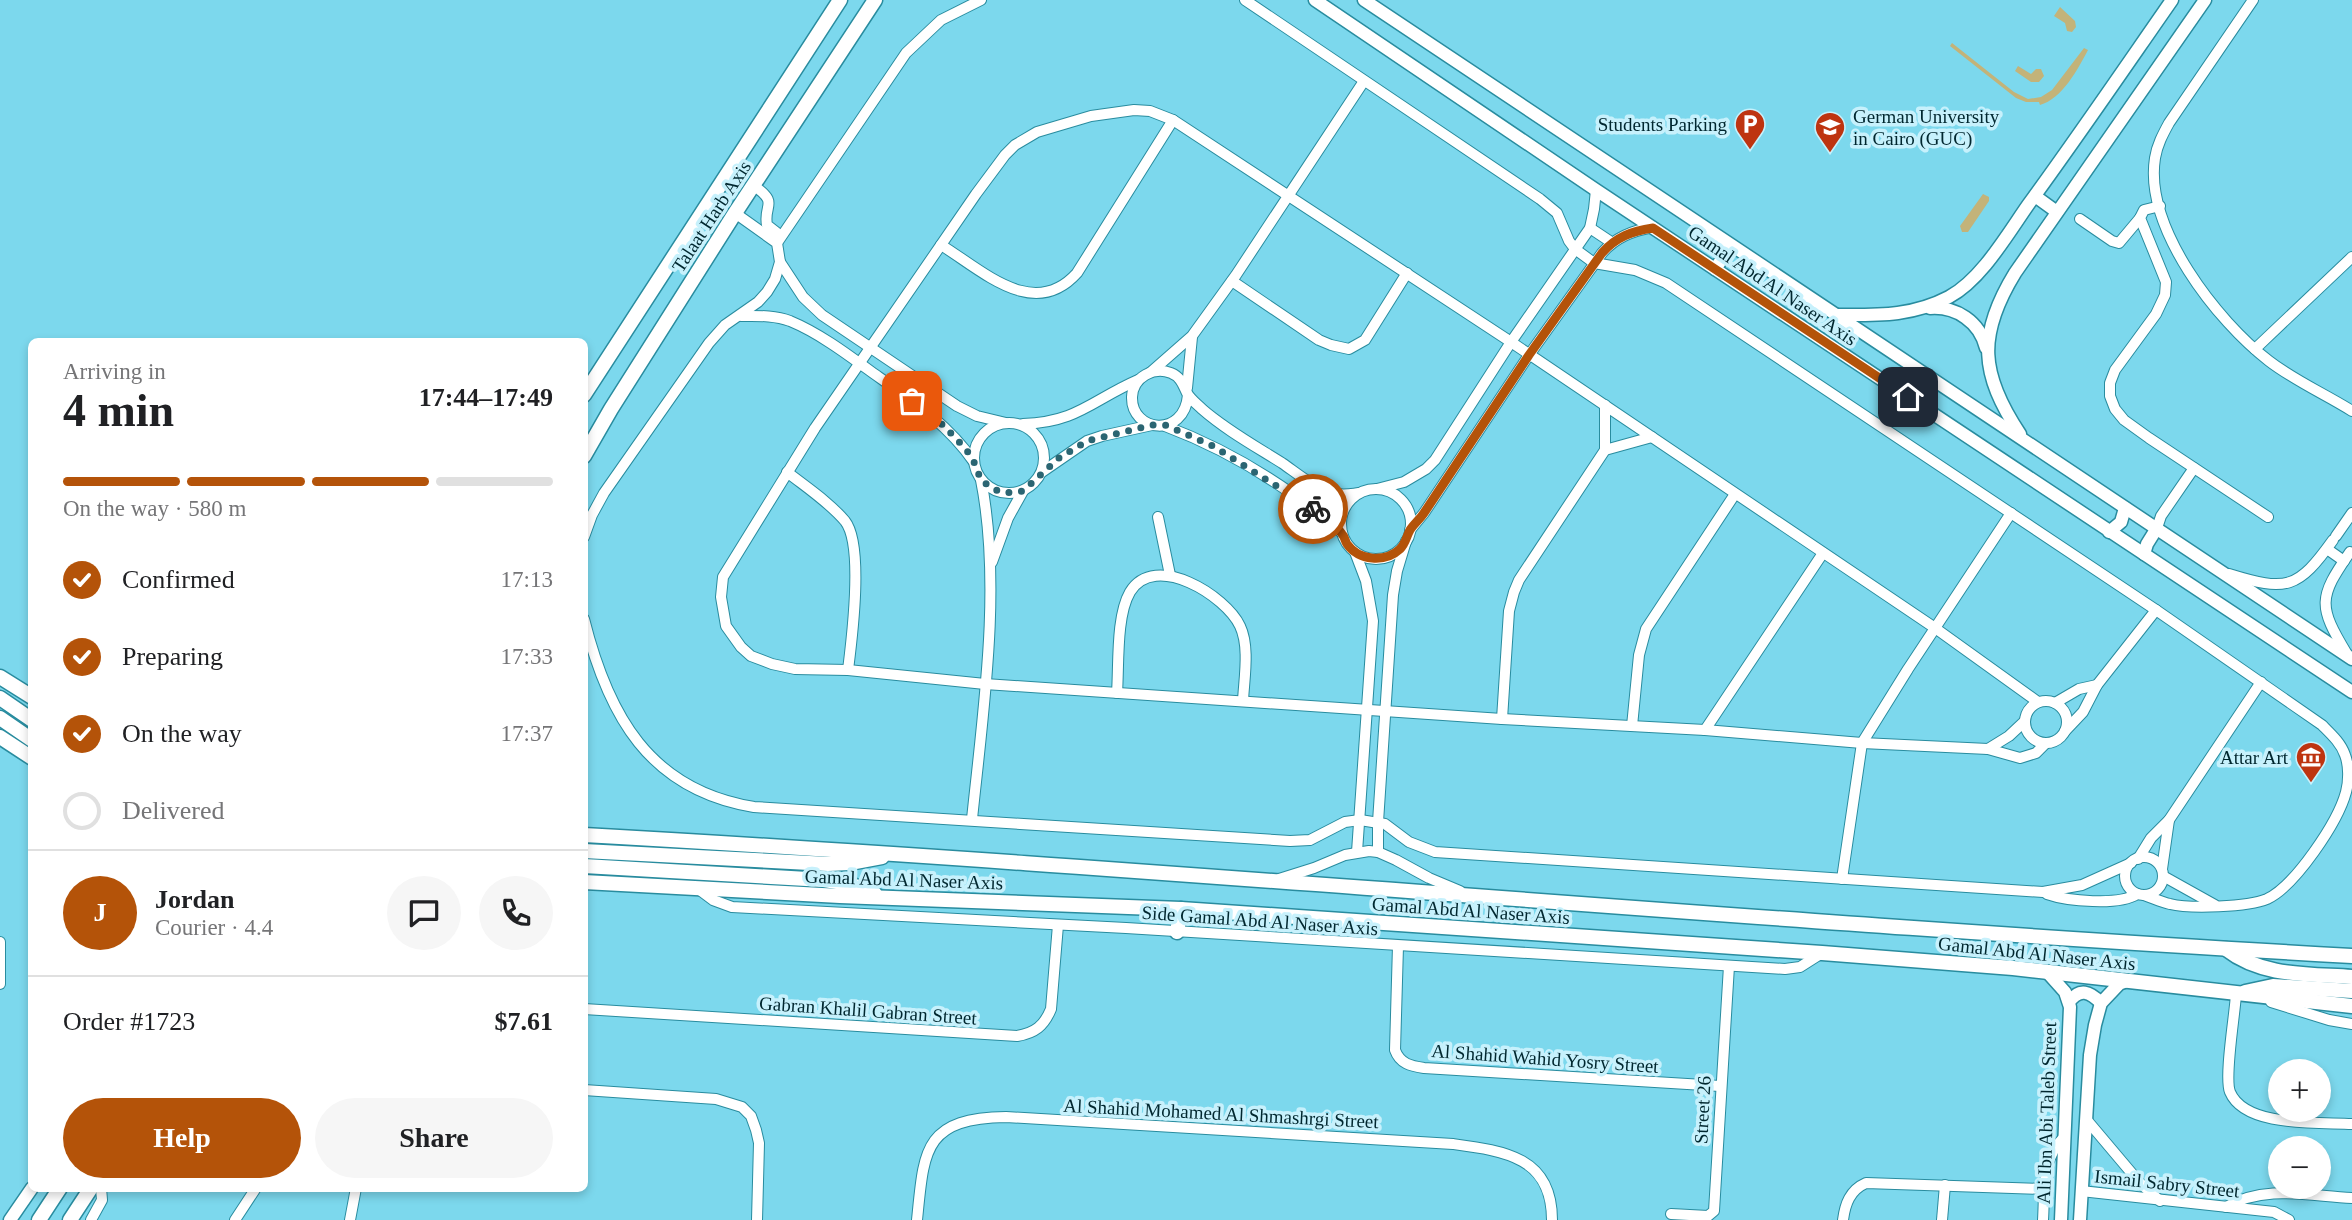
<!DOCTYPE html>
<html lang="en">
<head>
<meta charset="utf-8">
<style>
	body { margin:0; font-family:"Times New Roman",serif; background:#f6f6f6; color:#202124; height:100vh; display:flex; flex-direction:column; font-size:26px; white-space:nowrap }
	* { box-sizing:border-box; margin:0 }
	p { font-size:23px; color:#757577 }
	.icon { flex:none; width:38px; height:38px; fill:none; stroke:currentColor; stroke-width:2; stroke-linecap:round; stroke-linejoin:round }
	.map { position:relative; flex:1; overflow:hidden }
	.details { position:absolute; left:28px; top:338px; width:560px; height:854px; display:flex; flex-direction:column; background:#fff; border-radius:10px; box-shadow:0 4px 10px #0003 }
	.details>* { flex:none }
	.tools { position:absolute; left:2268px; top:1059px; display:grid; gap:14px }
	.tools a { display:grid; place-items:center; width:63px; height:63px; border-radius:50%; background:#fff; box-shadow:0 4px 10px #0003; font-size:35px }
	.pin { position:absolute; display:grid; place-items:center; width:60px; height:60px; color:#fff; margin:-30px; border-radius:14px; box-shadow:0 4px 10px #0006 }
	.courier { position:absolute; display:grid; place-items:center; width:70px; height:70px; margin:-35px; border:5px solid #b45309; border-radius:50%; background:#fff; color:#222; box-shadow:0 2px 9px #0007 }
	.head em { font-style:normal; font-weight:800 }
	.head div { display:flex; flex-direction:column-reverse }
	.head { display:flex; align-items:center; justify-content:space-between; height:119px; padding:0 35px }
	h1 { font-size:46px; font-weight:800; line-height:52px }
	.bar { display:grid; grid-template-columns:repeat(4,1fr); gap:10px 7px; align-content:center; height:84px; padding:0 35px }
	.bar i { height:9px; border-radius:5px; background:#e0e0e0 }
	.bar .active { background:#b45309 }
	.bar p { grid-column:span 4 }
	.line { display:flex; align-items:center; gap:18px; padding:0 35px; border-top:2px solid #e0e0e0 }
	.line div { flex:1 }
	.round { display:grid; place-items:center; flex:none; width:74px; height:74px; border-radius:37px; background:#f6f6f6 }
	ol { padding:0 35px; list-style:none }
	li { display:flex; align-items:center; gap:21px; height:77px }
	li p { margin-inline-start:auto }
	li .icon { padding:7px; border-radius:50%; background:#b45309; color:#fff; stroke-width:4 }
	li:last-child { color:#757577 }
	li i { width:38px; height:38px; border:4px solid #e0e0e0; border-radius:50% }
	.button { display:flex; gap:14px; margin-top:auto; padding:14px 35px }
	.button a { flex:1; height:80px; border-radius:42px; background:#b45309; color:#fff; font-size:28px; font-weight:800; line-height:80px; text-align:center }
	.button a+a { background:#f6f6f6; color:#202124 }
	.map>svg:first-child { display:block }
	.green { fill:#c3b379 }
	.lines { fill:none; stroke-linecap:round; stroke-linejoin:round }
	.street-casing { stroke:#298c9f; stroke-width:12 }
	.secondary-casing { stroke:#298c9f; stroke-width:15 }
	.primary-casing { stroke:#298c9f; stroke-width:17 }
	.street { stroke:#fff; stroke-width:10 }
	.secondary { stroke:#fff; stroke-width:12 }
	.primary { stroke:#fff; stroke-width:14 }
	.done { stroke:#2b6572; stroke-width:7; stroke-dasharray:0 12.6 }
	.route { stroke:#b45309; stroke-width:9 }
	.labels { text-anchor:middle; stroke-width:7; stroke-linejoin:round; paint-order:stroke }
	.poi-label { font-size:19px; fill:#00272f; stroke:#c7f1fc; text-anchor:end }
	.street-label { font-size:19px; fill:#00272f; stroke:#c7f1fc }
</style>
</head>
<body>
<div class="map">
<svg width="2352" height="1220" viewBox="0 0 2352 1220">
	<rect width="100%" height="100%" fill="#7cd8ed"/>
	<g class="green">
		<path d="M2060 7 2075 21 2076 27 2072 32 2067 31 2065 23 2054 16Z"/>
		<path d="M1952 43 2014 92 2028 99 2041 97 2052 90 2084 48 2088 50C2078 69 2062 99 2040 105L2039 102H2026L2016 98 1950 46Z"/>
		<path d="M2018 66 2031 74 2036 69H2041L2044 76 2039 82H2031L2015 71Z"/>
		<path d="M1983 194 1989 197V201L1968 232H1962L1960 226Z"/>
	</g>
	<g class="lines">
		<g class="street-casing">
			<g id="street">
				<path d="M1245 0 1540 199 1557 213 1569 241 1575 249 1594 263 1635 270 1666 283 2156 610 2322 725C2331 734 2341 743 2345 755 2349 765 2349 781 2346 792 2338 822 2295 886 2267 899 2248 907 2190 909 2170 904 2161 902 2153 898 2144 895"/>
				<path d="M2253 0 2169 123C2163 134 2157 145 2155 158 2144 228 2217 321 2269 361 2295 381 2325 394 2352 411"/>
				<path d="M753 185C780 204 763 204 767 225L781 236"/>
				<path d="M2160 206 2144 210 2140 218 2166 282 2165 295 2156 314 2115 370 2110 383V396L2115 409 2124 420 2149 438 2268 517"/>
				<path d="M2080 219 2112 241 2119 243 2140 218"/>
				<path d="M1590 228 1611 242"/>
				<path d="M777 243 906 53 941 20 981 0"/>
				<path d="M941 245C983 271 1034 321 1077 273L1173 120"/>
				<path d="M780 262 803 297 822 315 957 406 977 416 1006 423"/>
				<path d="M1232 281 1319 340 1331 345 1349 349 1365 340 1407 273"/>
				<path d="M741 316C757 316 774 315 790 321 819 333 847 354 873 373 910 399 948 424 974 462"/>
				<path d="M2255 349 2352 257"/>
				<path d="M1151 372 1192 336 1236 275 1364 81"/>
				<path d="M1187 388 1192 337"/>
				<path d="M1188 395C1184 439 1131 432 1132 397 1133 377 1154 366 1171 373 1181 377 1183 385 1187 393 1190 399 1197 404 1202 409 1226 430 1255 446 1282 463 1298 474 1314 488 1333 493 1342 496 1350 494 1359 493"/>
				<circle cx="1009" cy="458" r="35"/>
				<path d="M1023 424C1078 422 1092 400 1138 380"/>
				<path d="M1165 426C1229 450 1290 488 1342 533"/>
				<path d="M1605 450V405"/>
				<path d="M787 472C806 487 829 502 845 521 864 545 852 638 848 670"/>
				<path d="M1042 472 1087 441 1102 436 1152 425"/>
				<path d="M1377 489 1404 482 1426 469 1435 460 1511 342 1590 228 1594 209 1596 190"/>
				<circle cx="1376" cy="524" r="35"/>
				<path d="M1158 517 1170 575"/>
				<path d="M2157 528 2161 516 2194 468"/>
				<path d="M1410 530 1424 513 1529 355 1602 253C1616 237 1632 231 1653 227"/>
				<path d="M2336 536 2352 513"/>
				<path d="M584 537 592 515 604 493 709 343 725 325 758 302 767 292 775 279 780 262 777 243 735 213"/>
				<path d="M2327 549 2344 561"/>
				<path d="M1355 552 1366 581 1373 621 1357 852"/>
				<path d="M992 562 1008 518 1023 491"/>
				<path d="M2229 574C2287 592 2298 589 2333 540"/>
				<path d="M584 619C608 715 649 790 754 807L1290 841 1310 840 1345 822 1360 820 1385 824 1409 842 1435 852 2043 892 2082 885 2131 863"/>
				<path d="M2347 654C2318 606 2318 598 2350 552"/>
				<path d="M1117 693C1119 664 1116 616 1130 592 1155 551 1226 596 1240 626 1250 647 1244 679 1243 701"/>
				<circle cx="2046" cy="722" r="21"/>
				<path d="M2038 702 1935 628 1511 342 1173 120 1150 111 1134 110 1091 116 1037 132 1015 145 1005 155 976 194 815 428 723 577 721 597 726 626 741 647 751 656 772 664 795 669 848 670 985 684 1502 719 1705 730 1862 743 1988 749 2020 758 2036 753 2046 743"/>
				<path d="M2055 703 2079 689 2097 685"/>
				<path d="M1502 719 1509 611 1514 592 1519 580 1605 450 1652 437"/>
				<path d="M1632 726 1639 655 1646 629 1735 494"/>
				<path d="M1705 730 1823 553"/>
				<path d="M2065 731 2083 712 2097 685 2156 610"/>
				<path d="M1988 749 2009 736 2025 721"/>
				<path d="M972 819C983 712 1002 586 981 480"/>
				<path d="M1378 852V822L1393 595 1397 571 1406 541"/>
				<circle cx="2144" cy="876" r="19"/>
				<path d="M2138 859 2151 838 2169 820 2261 682"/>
				<path d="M2162 869 2169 820"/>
				<path d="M2163 876 2215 905"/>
				<path d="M1279 879 1314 868 1345 855 1369 851 1378 852 1396 860 1429 878 1460 891"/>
				<path d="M1842 879 1862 743 1908 669 2011 513"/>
				<path d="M697 888 713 900 732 907 1126 928 1785 969 1800 967 1822 953"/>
				<path d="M2047 894C2067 901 2119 906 2137 894"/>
				<path d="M0 942V984"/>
				<path d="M1398 946 1395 1050C1400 1064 1411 1066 1424 1068L1720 1086"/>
				<path d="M2236 994C2235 1014 2224 1077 2230 1092 2245 1128 2320 1122 2352 1124"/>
				<path d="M2271 1002 2329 1020 2352 1024"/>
				<path d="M584 1009 1017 1036C1035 1033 1044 1026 1051 1009L1058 925"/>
				<path d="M584 1090 716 1099 742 1107 751 1116 756 1130 759 1143 757 1220"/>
				<path d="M2086 1119 2140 1183 2160 1201"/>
				<path d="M2081 1191 2274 1212 2289 1220"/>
				<path d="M2226 1207C2265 1184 2309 1196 2352 1198"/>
				<path d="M1671 1214 1708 1216 1714 1211 1729 966"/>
				<path d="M91 1220 102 1200 101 1188"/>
				<path d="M235 1220 256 1188"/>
				<path d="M350 1220 356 1188"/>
				<path d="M917 1220C924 1151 923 1118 1006 1117L1453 1144C1505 1151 1552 1157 1552 1220"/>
				<path d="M1843 1220C1845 1204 1850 1190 1866 1183L2044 1189"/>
				<path d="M1942 1220 1945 1185"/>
				<path d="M2043 1220C2045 1188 2041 1159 2065 1136"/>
			</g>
		</g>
		<g class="secondary-casing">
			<g id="secondary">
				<path d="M1315 0 1596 190 2352 692"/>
				<path d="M1364 0 2352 659"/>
				<path d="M2035 196 2057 212"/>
				<path d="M1715 269 1731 246"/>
				<path d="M1930 308C1956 306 1980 322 1986 348"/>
				<path d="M1835 315C1876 315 1911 317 1949 297 1981 280 2007 235 2028 205 2077 138 2124 69 2172 0"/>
				<path d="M2020 434C1980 374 1977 335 2015 273L2205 0"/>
				<path d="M2109 532 2121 522 2125 508"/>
				<path d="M2144 554 2147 544 2157 528"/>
				<path d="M2048 973 2065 992 2070 1007 2061 1220"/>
				<path d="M2069 1002C2080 987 2090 992 2101 1003"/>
				<path d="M10 1220 32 1188"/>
				<path d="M2080 1220 2090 1055 2095 1025 2101 1003 2119 984 2127 981"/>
			</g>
		</g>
		<g class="primary-casing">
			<g id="primary">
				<path d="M584 395 840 0"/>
				<path d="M584 456 611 409 735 213 875 0"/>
				<path d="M0 677 32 697"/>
				<path d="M0 698 32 720"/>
				<path d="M0 718 32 740"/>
				<path d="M0 737 32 758"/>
				<path d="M584 835C1174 868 1762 923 2352 956"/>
				<path d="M584 851 828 864 850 863 882 857"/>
				<path d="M584 866 824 880 850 884 875 894"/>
				<path d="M584 882 840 896 1181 909 1822 953 2013 968 2352 1006"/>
				<path d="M1177 932 1181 909"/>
				<path d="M2226 949C2262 977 2309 974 2352 977"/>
				<path d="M2245 992 2273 986 2352 991"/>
				<path d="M39 1220 60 1188"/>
				<path d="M70 1220 91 1188"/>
			</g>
		</g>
		<use href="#street" class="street"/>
		<use href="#secondary" class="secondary"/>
		<use href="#primary" class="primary"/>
	</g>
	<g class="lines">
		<path class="done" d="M912 401 943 425 966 449 974 462 981 480 993 489 1005 493 1023 491 1059 458 1087 441 1152 425H1165L1213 446 1313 509"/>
		<path class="route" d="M1313 509C1323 516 1336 525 1342 534 1345 537 1345 541 1347 544 1359 561 1385 563 1400 549 1406 543 1406 537 1410 530 1413 525 1420 519 1424 513L1529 355 1602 253C1616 237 1632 231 1653 228L1908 397"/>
	</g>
	<defs>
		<g id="parking-pin" transform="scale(1.575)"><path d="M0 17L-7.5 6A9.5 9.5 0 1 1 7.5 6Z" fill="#be3410" stroke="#c7f1fc"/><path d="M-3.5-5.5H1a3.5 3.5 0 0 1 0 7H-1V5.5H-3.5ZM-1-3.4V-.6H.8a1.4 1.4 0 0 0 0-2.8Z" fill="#fff"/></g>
		<g id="university-pin" transform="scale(1.575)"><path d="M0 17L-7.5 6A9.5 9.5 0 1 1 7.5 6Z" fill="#be3410" stroke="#c7f1fc"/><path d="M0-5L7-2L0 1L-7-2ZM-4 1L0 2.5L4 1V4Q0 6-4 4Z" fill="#fff"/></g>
		<g id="museum-pin" transform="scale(1.575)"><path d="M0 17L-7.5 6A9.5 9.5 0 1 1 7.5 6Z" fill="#be3410" stroke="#c7f1fc"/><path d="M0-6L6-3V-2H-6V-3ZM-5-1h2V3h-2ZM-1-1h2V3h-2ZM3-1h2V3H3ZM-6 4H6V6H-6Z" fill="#fff"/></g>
	</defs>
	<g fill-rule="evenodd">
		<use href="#parking-pin" x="1750" y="124"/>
		<use href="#university-pin" x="1830" y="127"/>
		<use href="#museum-pin" x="2311" y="757"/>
	</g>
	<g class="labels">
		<g class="poi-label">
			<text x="1853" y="123" text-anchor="start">German University<tspan x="1853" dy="22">in Cairo (GUC)</tspan></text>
			<text x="1727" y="131">Students Parking</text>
			<text x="2288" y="764">Attar Art</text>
		</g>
		<g class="street-label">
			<text transform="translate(711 216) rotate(-57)" y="7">Talaat Harb Axis</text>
			<text transform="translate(1773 285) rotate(34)" y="7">Gamal Abd Al Naser Axis</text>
			<text transform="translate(904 879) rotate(2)" y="7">Gamal Abd Al Naser Axis</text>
			<text transform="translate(1471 910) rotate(4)" y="7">Gamal Abd Al Naser Axis</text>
			<text transform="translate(1260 920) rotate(4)" y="7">Side Gamal Abd Al Naser Axis</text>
			<text transform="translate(2037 953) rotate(6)" y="7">Gamal Abd Al Naser Axis</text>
			<text transform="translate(868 1010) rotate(4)" y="7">Gabran Khalil Gabran Street</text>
			<text transform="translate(1545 1058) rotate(4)" y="7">Al Shahid Wahid Yosry Street</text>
			<text transform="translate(1702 1110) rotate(-87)" y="7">Street 26</text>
			<text transform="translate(1221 1113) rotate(3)" y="7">Al Shahid Mohamed Al Shmashrgi Street</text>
			<text transform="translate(2046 1113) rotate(-88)" y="7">Ali Ibn Abi Taleb Street</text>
			<text transform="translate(2167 1183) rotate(6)" y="7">Ismail Sabry Street</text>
		</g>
	</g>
</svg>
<div class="tools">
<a>+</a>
<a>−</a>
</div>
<div class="pin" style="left:912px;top:401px;background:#ea580c"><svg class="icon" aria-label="bag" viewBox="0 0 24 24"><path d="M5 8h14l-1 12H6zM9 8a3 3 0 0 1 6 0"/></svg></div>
<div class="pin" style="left:1908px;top:397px;background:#1f2937"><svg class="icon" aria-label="home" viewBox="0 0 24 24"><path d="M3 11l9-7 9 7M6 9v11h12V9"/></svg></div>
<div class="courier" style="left:1313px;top:509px"><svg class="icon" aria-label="bike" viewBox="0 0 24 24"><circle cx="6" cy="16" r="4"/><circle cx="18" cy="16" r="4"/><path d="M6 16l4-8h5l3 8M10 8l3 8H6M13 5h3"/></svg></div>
<section class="details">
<div class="head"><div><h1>4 min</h1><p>Arriving in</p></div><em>17:44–17:49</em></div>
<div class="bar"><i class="active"></i><i class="active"></i><i class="active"></i><i></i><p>On the way · 580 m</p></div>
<ol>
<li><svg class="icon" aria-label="check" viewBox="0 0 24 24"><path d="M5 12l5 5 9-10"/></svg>Confirmed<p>17:13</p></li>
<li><svg class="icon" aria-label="check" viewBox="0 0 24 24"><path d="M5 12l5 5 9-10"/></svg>Preparing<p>17:33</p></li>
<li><svg class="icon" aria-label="check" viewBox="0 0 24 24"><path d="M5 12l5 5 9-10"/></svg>On the way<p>17:37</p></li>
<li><i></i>Delivered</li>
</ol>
<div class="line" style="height:126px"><b class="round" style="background:#b45309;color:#fff">J</b><div><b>Jordan</b><p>Courier · 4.4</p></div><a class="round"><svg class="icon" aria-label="chat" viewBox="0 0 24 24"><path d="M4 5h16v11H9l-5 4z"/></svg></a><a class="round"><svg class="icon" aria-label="phone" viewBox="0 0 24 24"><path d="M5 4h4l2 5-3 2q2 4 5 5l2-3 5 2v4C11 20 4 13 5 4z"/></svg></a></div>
<div class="line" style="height:91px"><div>Order #1723</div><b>$7.61</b></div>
<div class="button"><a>Help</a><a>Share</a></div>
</section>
</div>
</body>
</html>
